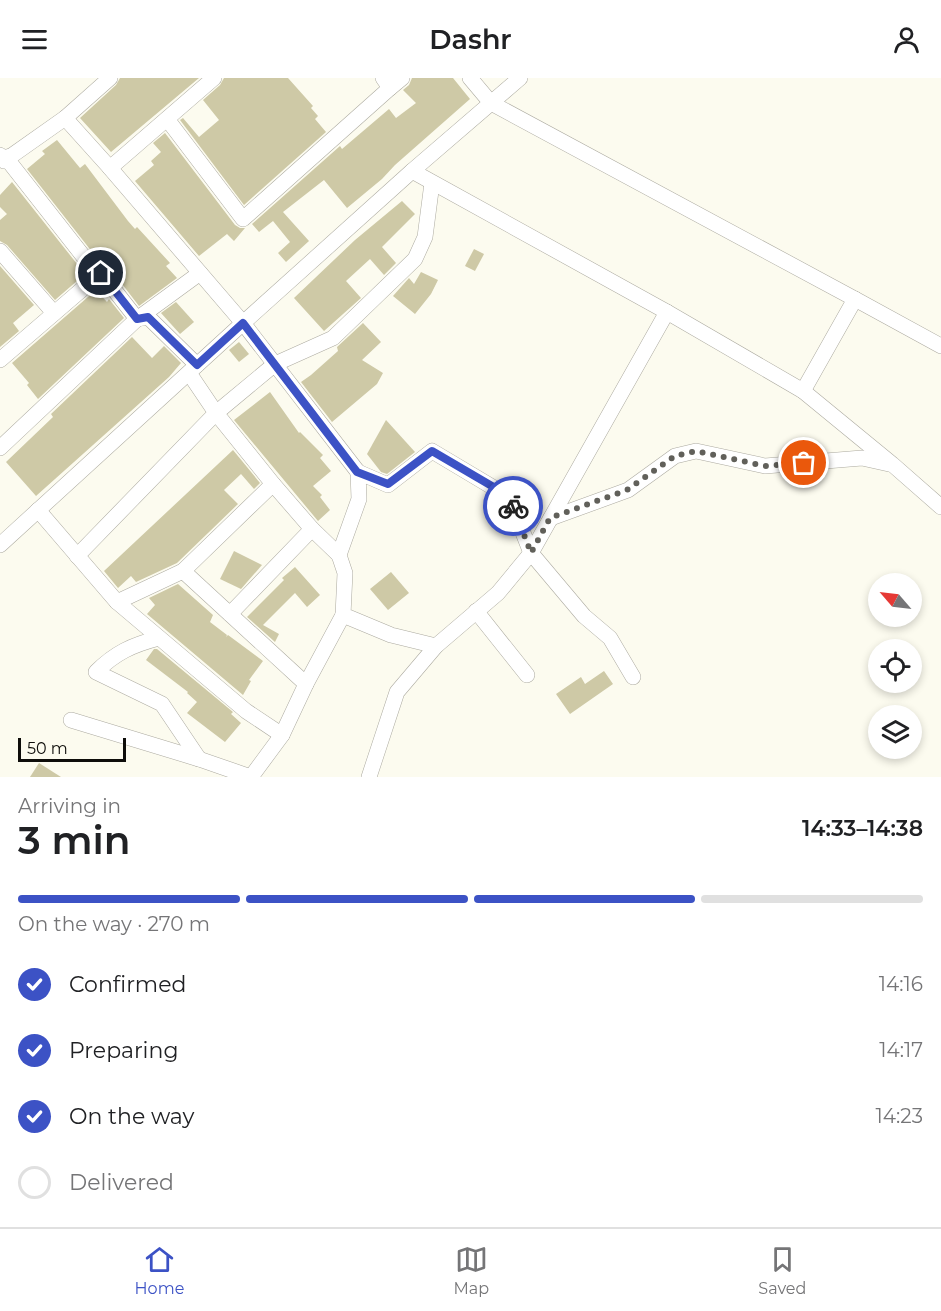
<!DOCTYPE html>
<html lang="en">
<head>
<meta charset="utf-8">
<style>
	body { margin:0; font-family:Montserrat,sans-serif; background:#f2f2f2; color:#202124; height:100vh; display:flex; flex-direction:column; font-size:22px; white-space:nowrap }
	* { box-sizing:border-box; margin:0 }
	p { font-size:20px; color:#757577 }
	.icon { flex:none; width:33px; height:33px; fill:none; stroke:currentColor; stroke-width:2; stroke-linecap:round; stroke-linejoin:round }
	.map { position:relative; height:699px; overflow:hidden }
	.panel { display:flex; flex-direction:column; background:#fff; flex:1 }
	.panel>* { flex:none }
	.needle { width:39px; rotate:298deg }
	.fabs { position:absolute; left:868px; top:495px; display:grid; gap:12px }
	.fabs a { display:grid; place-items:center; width:54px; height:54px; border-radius:50%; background:#fff; box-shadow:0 3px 9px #0003; font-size:30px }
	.scale { position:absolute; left:18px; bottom:15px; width:108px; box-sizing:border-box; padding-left:6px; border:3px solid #0e0d0a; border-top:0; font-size:16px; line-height:21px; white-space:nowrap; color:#0e0d0a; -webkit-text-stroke:4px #fcfbef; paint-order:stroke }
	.pin { position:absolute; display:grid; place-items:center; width:51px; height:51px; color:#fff; margin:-26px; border:3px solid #fff; border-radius:50%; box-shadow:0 2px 6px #0007 }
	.courier { position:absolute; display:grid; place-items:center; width:60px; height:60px; margin:-30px; border:4px solid #3c52c5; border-radius:50%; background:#fff; color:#222; box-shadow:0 2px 8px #0007 }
	.overview em { font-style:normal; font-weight:600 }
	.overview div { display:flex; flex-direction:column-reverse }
	.overview { display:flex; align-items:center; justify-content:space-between; height:102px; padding:0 18px }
	h1 { font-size:39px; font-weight:600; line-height:45px }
	.bar { display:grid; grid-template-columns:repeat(4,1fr); gap:9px 6px; align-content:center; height:72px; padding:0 18px }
	.bar i { height:8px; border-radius:4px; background:#e0e0e0 }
	.bar .current { background:#3c52c5 }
	.bar p { grid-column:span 4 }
	ol { padding:0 18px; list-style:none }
	li { display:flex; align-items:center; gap:18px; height:66px }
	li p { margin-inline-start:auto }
	li .icon { padding:6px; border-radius:50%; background:#3c52c5; color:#fff; stroke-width:4 }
	li:last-child { color:#757577 }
	li i { width:33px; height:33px; border:3px solid #e0e0e0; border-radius:50% }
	header { display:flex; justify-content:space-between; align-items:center; height:78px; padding:0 18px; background:#fff; font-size:27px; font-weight:600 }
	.menu { display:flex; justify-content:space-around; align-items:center; height:84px; border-top:2px solid #e0e0e0; background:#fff; font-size:16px; color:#757577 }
	.menu a { display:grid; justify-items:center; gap:3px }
	.menu .current { color:#3c52c5 }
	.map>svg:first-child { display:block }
	.building { fill:#cec9a6 }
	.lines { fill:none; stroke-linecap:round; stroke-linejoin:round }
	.minor-casing { stroke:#acaaa0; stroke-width:16 }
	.minor { stroke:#fff; stroke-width:15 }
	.done { stroke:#61605a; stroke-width:6; stroke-dasharray:0 10.8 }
	.route { stroke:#3c52c5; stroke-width:8 }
</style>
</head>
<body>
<header><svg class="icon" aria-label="menu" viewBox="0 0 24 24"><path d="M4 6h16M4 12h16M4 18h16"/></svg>Dashr<svg class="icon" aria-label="person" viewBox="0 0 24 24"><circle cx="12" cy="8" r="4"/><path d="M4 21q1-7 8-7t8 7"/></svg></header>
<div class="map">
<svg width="941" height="699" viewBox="0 0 941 699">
	<rect width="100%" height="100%" fill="#fcfbef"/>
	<g class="building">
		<path d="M120 0H199L111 74 80 40 116 7Z"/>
		<path d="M224 0H288L313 28 311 30 318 38 315 41 326 54 244 127 180 42 183 40 199 59 219 42 203 22 220 7Z"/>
		<path d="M412 0H453L470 21 395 87 382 101 347 130 324 102 283 134 309 163 286 184 278 175 290 164 273 143 259 154 252 146 340 68 342 71 389 31 396 40 416 25 403 12 409 7Z"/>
		<path d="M165 55 235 147 240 150H245L234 163 227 156 199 178 135 103 154 87 151 83 161 74 153 65Z"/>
		<path d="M57 62 80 90 85 86 128 143 135 151 137 149 170 185 166 188 177 200 139 228 109 189 100 184 27 91 45 76 42 73Z"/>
		<path d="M12 104 85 196 55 222 7 167 0 163V142L7 136 0 129V117Z"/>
		<path d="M402 123 415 136 382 169 396 185 384 197 370 181 346 203 361 220 324 253 294 220 355 162Z"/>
		<path d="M474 171 484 176 475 193 465 188Z"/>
		<path d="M0 188 34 227 13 245 19 253 0 269Z"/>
		<path d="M421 194 438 202 431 216 415 236 393 218 409 200 414 206Z"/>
		<path d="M96 212 107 224 109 221 124 240 38 321 27 307 29 305 12 285Z"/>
		<path d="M176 224 194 244 180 256 161 235Z"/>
		<path d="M363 245 381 264 362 282 383 295 377 306 332 344 301 304 311 297 338 273 337 269Z"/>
		<path d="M132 259 152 280 164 268 181 285 169 299 36 418 6 384 53 339 51 336Z"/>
		<path d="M239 264 249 276 239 284 229 272Z"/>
		<path d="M270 314 299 355 300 354 323 377 320 380 331 393 313 408 322 417 320 419 330 432 318 443 234 342Z"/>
		<path d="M386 342 415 374 387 396 381 394 367 376Z"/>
		<path d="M233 372 260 405 254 411 241 396 224 412 238 426 177 485 136 504 131 498 118 510 104 493Z"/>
		<path d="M234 473 262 487 241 511 220 501Z"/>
		<path d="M295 489 320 517 307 529 295 515 263 547 279 556 275 564 247 539 284 502 282 500Z"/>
		<path d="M391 494 409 515 388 532 370 511Z"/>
		<path d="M178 506 213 537 210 544 227 557 226 559 228 557 263 583 249 602 251 603 243 617 147 536 155 527 149 520Z"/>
		<path d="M154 571H157L233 634 231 636 241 645 225 664 187 635 197 624 187 615 188 614 146 582Z"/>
		<path d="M604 593 613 606 570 636 556 616 581 599 585 606Z"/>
		<path d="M39 685 61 699H30Z"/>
	</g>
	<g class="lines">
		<g class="minor-casing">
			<g id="minor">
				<path d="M470 0 491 25 855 221"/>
				<path d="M520 0 412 93 667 234 803 313 892 386 941 429"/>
				<path d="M390 10 402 0"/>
				<path d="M65 40 110 0"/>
				<path d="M167 41 243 141 390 10 383 0"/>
				<path d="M0 77 2 80 11 78 7 81 98 197 101 195 137 241 148 239 197 287"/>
				<path d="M4 83 65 40 110 90 214 0"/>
				<path d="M0 173 54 235"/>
				<path d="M0 282 101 195"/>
				<path d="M803 313 855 221 941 268"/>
				<path d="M0 370 137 241 200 195"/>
				<path d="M358 394 243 245 412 93"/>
				<path d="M273 406 312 451 339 477"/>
				<path d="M38 432 117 524 246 633 282 657"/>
				<path d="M551 440 628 412 675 378 696 373 765 388 862 380 889 386"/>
				<path d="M0 467 243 245 110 90"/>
				<path d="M77 478 216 335 189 295"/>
				<path d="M183 493 273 406 216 335 275 286 333 260 415 181 425 159 432 105"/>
				<path d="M117 524 183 493 306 606"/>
				<path d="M476 533 527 597"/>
				<path d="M230 536 312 451"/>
				<path d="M159 560C132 567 115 575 96 594L162 626 199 681"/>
				<path d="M436 568 391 557 343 537 345 495 339 477 359 421 358 394 388 407 432 373 509 419 531 475 584 538 610 560 633 599"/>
				<path d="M71 642 199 681 251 699"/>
				<path d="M251 699 282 657 306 606 343 537"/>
				<path d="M369 699 397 614 436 568 498 515 531 475 667 234"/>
			</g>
		</g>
		<use href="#minor" class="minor"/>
	</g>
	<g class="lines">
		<path class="done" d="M513 428 531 475 550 440 627 412 675 378 696 373 765 388 804 385"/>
		<path class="route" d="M101 195 137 241 148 239 197 287 243 245 357 394 388 406 432 373 509 418 513 428"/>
	</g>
</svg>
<div class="fabs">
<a><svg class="needle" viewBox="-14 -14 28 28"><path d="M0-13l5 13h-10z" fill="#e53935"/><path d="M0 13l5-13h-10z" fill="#757577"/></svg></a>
<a><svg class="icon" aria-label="locate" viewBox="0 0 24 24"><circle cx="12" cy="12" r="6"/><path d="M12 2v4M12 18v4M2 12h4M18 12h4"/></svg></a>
<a><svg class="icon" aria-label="layers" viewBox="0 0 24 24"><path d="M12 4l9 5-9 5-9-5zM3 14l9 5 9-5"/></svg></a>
</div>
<div class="scale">50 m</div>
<div class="pin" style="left:804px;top:385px;background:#ea580c"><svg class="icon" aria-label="bag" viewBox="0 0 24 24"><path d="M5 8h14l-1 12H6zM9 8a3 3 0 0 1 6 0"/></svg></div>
<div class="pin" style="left:101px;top:195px;background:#1f2937"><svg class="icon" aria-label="home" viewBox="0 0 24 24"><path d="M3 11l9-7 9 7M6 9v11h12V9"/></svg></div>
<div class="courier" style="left:513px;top:428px"><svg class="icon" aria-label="bike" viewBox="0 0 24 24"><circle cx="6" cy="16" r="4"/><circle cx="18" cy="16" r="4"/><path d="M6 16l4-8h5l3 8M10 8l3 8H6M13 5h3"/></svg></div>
</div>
<section class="panel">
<div class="overview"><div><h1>3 min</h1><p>Arriving in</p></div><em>14:33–14:38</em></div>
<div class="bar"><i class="current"></i><i class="current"></i><i class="current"></i><i></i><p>On the way · 270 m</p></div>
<ol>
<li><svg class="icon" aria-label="check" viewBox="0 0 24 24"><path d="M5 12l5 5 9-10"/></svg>Confirmed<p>14:16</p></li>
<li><svg class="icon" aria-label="check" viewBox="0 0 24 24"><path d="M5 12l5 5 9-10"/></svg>Preparing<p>14:17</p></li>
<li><svg class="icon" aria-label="check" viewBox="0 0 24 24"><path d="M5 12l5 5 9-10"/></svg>On the way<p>14:23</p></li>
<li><i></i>Delivered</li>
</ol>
</section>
<nav class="menu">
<a class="current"><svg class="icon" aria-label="home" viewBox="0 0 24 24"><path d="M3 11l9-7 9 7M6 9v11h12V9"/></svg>Home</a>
<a><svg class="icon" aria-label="map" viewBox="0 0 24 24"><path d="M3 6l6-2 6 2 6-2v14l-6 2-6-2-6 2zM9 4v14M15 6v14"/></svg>Map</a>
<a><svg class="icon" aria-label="saved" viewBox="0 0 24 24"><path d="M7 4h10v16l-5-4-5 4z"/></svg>Saved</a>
</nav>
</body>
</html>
